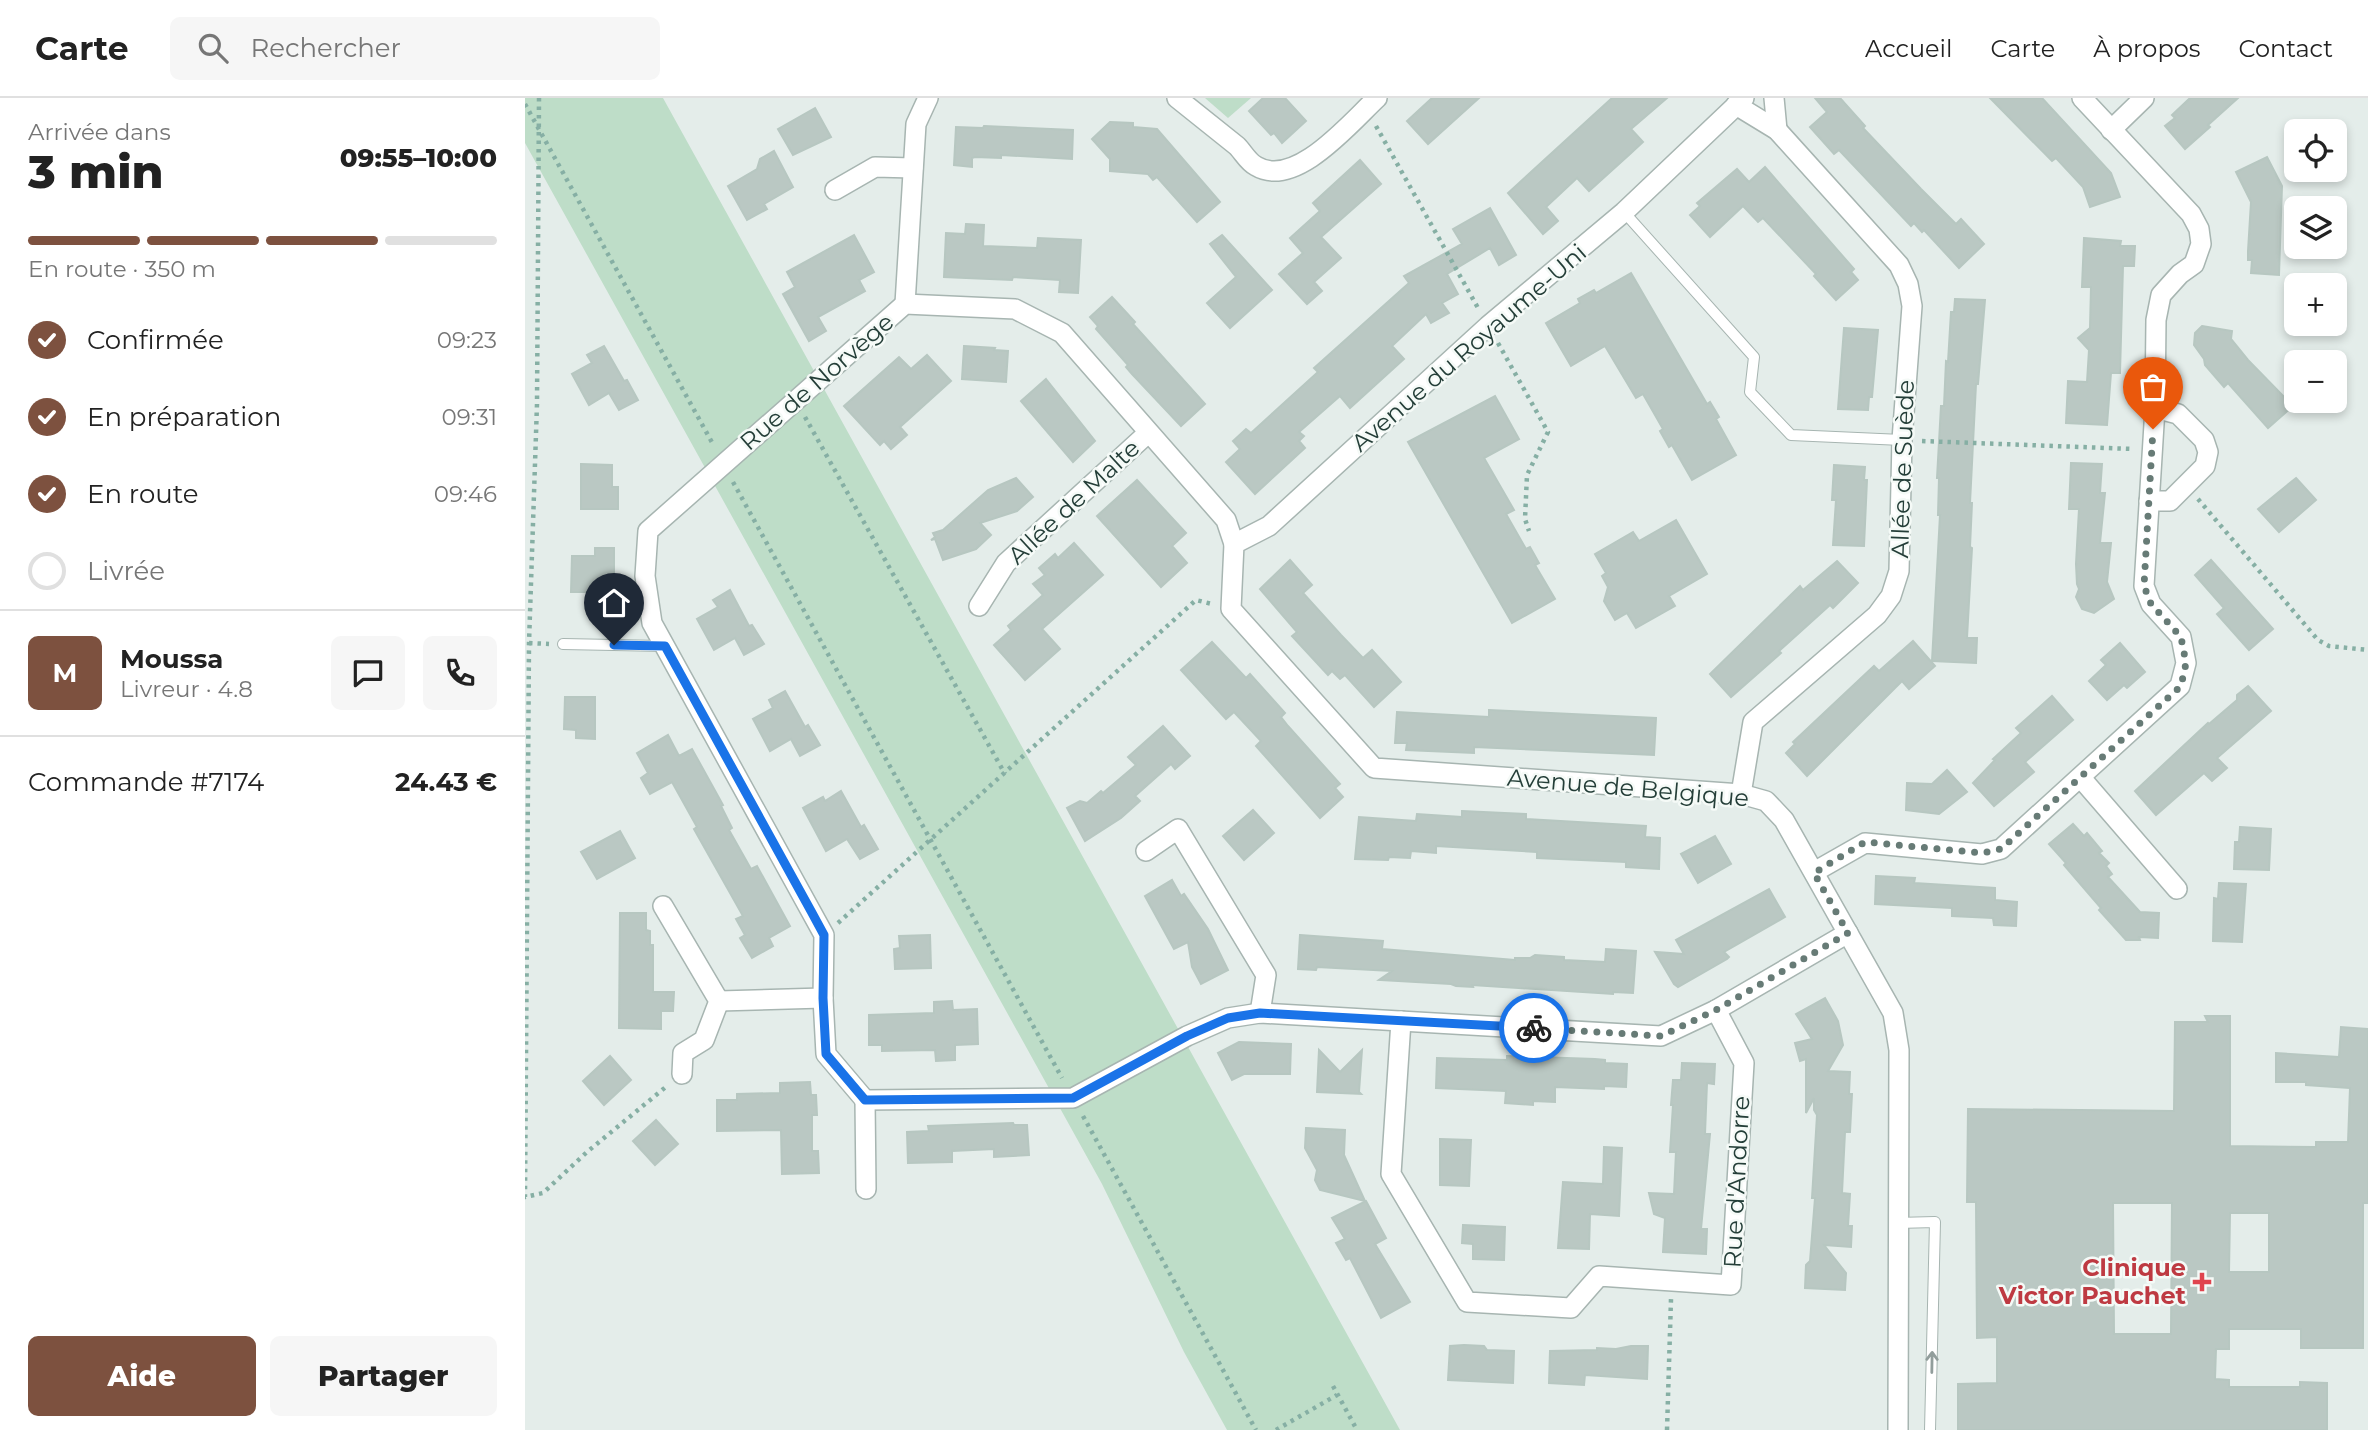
<!DOCTYPE html>
<html lang="fr">
<head>
<meta charset="utf-8">
<style>
	body { margin:0; font-family:Montserrat,sans-serif; background:#f6f6f6; color:#222; height:100vh; display:flex; flex-direction:column; font-size:26px; white-space:nowrap }
	* { box-sizing:border-box; margin:0 }
	p { font-size:23px; color:#767676 }
	.icon { flex:none; width:38px; height:38px; fill:none; stroke:currentColor; stroke-width:2; stroke-linecap:round; stroke-linejoin:round }
	.map { position:relative; flex:1; overflow:hidden }
	.details { display:flex; flex-direction:column; background:#fff; width:525px }
	.details>* { flex:none }
	.controls { position:absolute; left:1759px; top:21px; display:grid; gap:14px }
	.controls a { display:grid; place-items:center; width:63px; height:63px; border-radius:10px; background:#fff; box-shadow:0 4px 10px #0003; font-size:35px }
	.pin { position:absolute; display:grid; place-items:center; width:60px; height:60px; color:#fff; margin:-72px -30px; border-radius:50% 50% 50% 0; rotate:-45deg; box-shadow:0 0 7px #0007 }
	.pin .icon { rotate:45deg }
	.courier { position:absolute; display:grid; place-items:center; width:70px; height:70px; margin:-35px; border:5px solid #1a73e8; border-radius:50%; background:#fff; color:#222; box-shadow:0 2px 9px #0007 }
	.head em { font-style:normal; font-weight:800 }
	.head div { display:flex; flex-direction:column-reverse }
	.head { display:flex; align-items:center; justify-content:space-between; height:119px; padding:0 28px }
	h1 { font-size:46px; font-weight:800; line-height:52px }
	.bar { display:grid; grid-template-columns:repeat(4,1fr); gap:10px 7px; align-content:center; height:84px; padding:0 28px }
	.bar i { height:9px; border-radius:5px; background:#e0e0e0 }
	.bar .selected { background:#7d513f }
	.bar p { grid-column:span 4 }
	.line { display:flex; align-items:center; gap:18px; padding:0 28px; border-top:2px solid #e0e0e0 }
	.line div { flex:1 }
	.round { display:grid; place-items:center; flex:none; width:74px; height:74px; border-radius:10px; background:#f6f6f6 }
	ol { padding:0 28px; list-style:none }
	li { display:flex; align-items:center; gap:21px; height:77px }
	li p { margin-inline-start:auto }
	li .icon { padding:7px; border-radius:50%; background:#7d513f; color:#fff; stroke-width:4 }
	li:last-child { color:#767676 }
	li i { width:38px; height:38px; border:4px solid #e0e0e0; border-radius:50% }
	.button { display:flex; gap:14px; margin-top:auto; padding:14px 28px }
	.button a { flex:1; height:80px; border-radius:10px; background:#7d513f; color:#fff; font-size:28px; font-weight:800; line-height:80px; text-align:center }
	.button a+a { background:#f6f6f6; color:#222 }
	header { display:flex; align-items:center; gap:42px; box-sizing:border-box; height:98px; padding:0 35px; background:#fff; border-bottom:2px solid #e0e0e0 }
	header strong { font-size:33px }
	nav { display:flex; gap:38px; margin-inline-start:auto; font-size:24px }
	.search { width:490px; height:63px; background:#f6f6f6; display:flex; align-items:center; gap:18px; box-sizing:border-box; padding:0 24px; border-radius:10px; color:#767676; font-size:26px }
	main { display:flex; flex:1; min-height:0 }
	.map>svg:first-child { display:block }
	.green { fill:#beddc8 }
	.building { fill:#bac8c3; stroke:#b7c7c1; stroke-width:2; fill-rule:evenodd }
	.lines { fill:none; stroke-linecap:round; stroke-linejoin:round }
	.service-casing { stroke:#a7b5b1; stroke-width:12 }
	.minor-casing { stroke:#a7b5b1; stroke-width:22 }
	.path { stroke:#86afa4; stroke-width:4.5; stroke-dasharray:3.5 5; stroke-linecap:butt }
	.service { stroke:#fff; stroke-width:10 }
	.minor { stroke:#fff; stroke-width:19 }
	.oneway { stroke:#929e9c }
	.done { stroke:#677b76; stroke-width:7; stroke-dasharray:0 12.6 }
	.route { stroke:#1a73e8; stroke-width:9 }
	.health-dot { fill:#e0444e; stroke:#f5faf7; stroke-width:2.5 }
	.labels { text-anchor:middle; stroke-width:5; stroke-linejoin:round; paint-order:stroke }
	.street-label { font-size:24px; fill:#243e38; stroke:#f5faf7 }
	.health-label { font-size:24px; font-weight:bold; fill:#be3a42; stroke:#f5faf7; text-anchor:end }
</style>
</head>
<body>
<header>
<strong>Carte</strong>
<div class="search"><svg class="icon" aria-label="search" viewBox="0 0 24 24"><circle cx="10" cy="10" r="6"/><path d="M15 15l6 6"/></svg>Rechercher</div>
<nav><a>Accueil</a><a>Carte</a><a>À propos</a><a>Contact</a></nav>
</header>
<main>
<section class="details">
<div class="head"><div><h1>3 min</h1><p>Arrivée dans</p></div><em>09:55–10:00</em></div>
<div class="bar"><i class="selected"></i><i class="selected"></i><i class="selected"></i><i></i><p>En route · 350 m</p></div>
<ol>
<li><svg class="icon" aria-label="check" viewBox="0 0 24 24"><path d="M5 12l5 5 9-10"/></svg>Confirmée<p>09:23</p></li>
<li><svg class="icon" aria-label="check" viewBox="0 0 24 24"><path d="M5 12l5 5 9-10"/></svg>En préparation<p>09:31</p></li>
<li><svg class="icon" aria-label="check" viewBox="0 0 24 24"><path d="M5 12l5 5 9-10"/></svg>En route<p>09:46</p></li>
<li><i></i>Livrée</li>
</ol>
<div class="line" style="height:126px"><b class="round" style="background:#7d513f;color:#fff">M</b><div><b>Moussa</b><p>Livreur · 4.8</p></div><a class="round"><svg class="icon" aria-label="chat" viewBox="0 0 24 24"><path d="M4 5h16v11H9l-5 4z"/></svg></a><a class="round"><svg class="icon" aria-label="phone" viewBox="0 0 24 24"><path d="M5 4h4l2 5-3 2q2 4 5 5l2-3 5 2v4C11 20 4 13 5 4z"/></svg></a></div>
<div class="line" style="height:91px"><div>Commande #7174</div><b>24.43 €</b></div>
<div class="button"><a>Aide</a><a>Partager</a></div>
</section>
<div class="map">
<svg width="1843" height="1332" viewBox="0 0 1843 1332">
	<rect width="100%" height="100%" fill="#e4edea"/>
	<g class="green">
		<path d="M0 0H138L875 1332H702L659 1254 577 1086 0 45Z"/>
		<path d="M680 0H726L703 20Z"/>
	</g>
	<g class="building">
		<path d="M738 0H760L781 23 757 45 749 35 746 37 724 13Z"/>
		<path d="M907 0H954L903 46 882 23Z"/>
		<path d="M1087 0H1142L1106 31 1118 44 1105 56 1064 93 1052 80 1021 109 1033 123 1018 136 983 95Z"/>
		<path d="M1290 0H1315L1340 28 1338 30 1396 91 1431 126 1436 121 1459 146 1434 170 1399 132 1397 134 1389 125 1386 128 1314 52 1309 56 1285 29 1302 14Z"/>
		<path d="M1465 0H1517L1586 75 1595 99 1565 109 1558 89 1531 60 1527 63Z"/>
		<path d="M1665 0H1713L1683 27 1685 29 1660 51 1640 28 1650 20 1647 17Z"/>
		<path d="M290 10 306 39 268 57 253 31Z"/>
		<path d="M585 24 608 25V29L632 31 695 104 672 124 632 79 628 82 623 76 585 73V61L567 41Z"/>
		<path d="M459 28 548 32 547 61 476 57V60L450 59 447 60V69L429 67 431 29 458 30Z"/>
		<path d="M249 53 268 89 239 106 242 111 222 122 203 88 232 71 235 61Z"/>
		<path d="M1742 59 1757 88 1754 177 1726 175 1727 162H1723V153L1726 104 1711 74Z"/>
		<path d="M835 62 856 86 796 139 816 160 789 184 797 193 782 206 754 176 778 155 765 140 795 113 788 105Z"/>
		<path d="M1240 69 1329 171 1326 174 1333 182 1311 202 1289 178 1291 176 1238 120 1233 124 1218 108 1185 139 1165 117 1175 108 1172 105 1212 71 1224 84Z"/>
		<path d="M965 110 991 157 974 167 965 150 922 176 933 196 917 205 924 215 906 225 901 216 867 248 879 261 825 310 815 298 774 334 779 338 774 343 780 350 730 396 701 364 715 351 708 343 721 331 726 335 793 274 789 270 884 185 879 178 937 146 928 131Z"/>
		<path d="M441 126 459 127 458 148 512 150 513 140 556 142 553 195 534 194 535 182 488 179 487 182 419 179 421 135 440 136Z"/>
		<path d="M329 137 349 174 334 182 340 193 293 219 301 233 284 243 258 196 270 189 262 174Z"/>
		<path d="M697 137 747 192 705 230 682 205 711 179 685 146Z"/>
		<path d="M1559 140 1596 143 1595 148H1610L1609 168H1598L1595 275H1586L1582 327 1541 325 1543 283 1562 284 1564 252 1553 240 1565 230 1566 189H1557Z"/>
		<path d="M1106 175 1182 306 1185 304 1194 319 1191 321 1211 357 1167 382 1147 347 1144 349 1135 333 1138 331 1118 296 1111 300 1080 248 1046 268 1021 225 1055 205 1053 201 1069 192 1071 195Z"/>
		<path d="M587 199 610 224 608 226 680 306 656 328 607 276 601 269 603 267 571 231 573 228 565 219Z"/>
		<path d="M1430 201 1460 202 1453 286H1451L1445 405H1447L1445 449 1447 450 1442 540H1452L1451 565 1407 563 1415 417H1413L1414 380H1412L1416 308H1419L1421 263 1423 264 1426 214H1429Z"/>
		<path d="M1677 228 1707 233 1706 241 1723 262 1768 308 1743 330 1703 285 1699 289 1680 267 1679 261 1669 247 1670 235Z"/>
		<path d="M1319 230 1353 232 1347 299H1344L1343 312 1313 311Z"/>
		<path d="M79 248 99 283 102 282 113 302 94 312 84 295 64 307 47 276 67 265 62 257Z"/>
		<path d="M439 248 470 250 469 252 483 253 481 284 437 281Z"/>
		<path d="M402 257 426 283 375 329 382 337 366 351 359 343 355 347 319 308 374 259 386 271Z"/>
		<path d="M521 281 570 343 548 364 496 303Z"/>
		<path d="M970 298 994 341 959 360 989 412 981 416 1001 451 1005 449 1014 465 1010 467 1030 501 987 525 883 344Z"/>
		<path d="M1546 365 1577 366 1575 395H1580L1575 445H1586L1582 484 1589 501 1569 515 1557 511 1551 499 1554 491 1552 486 1551 466 1554 411H1544Z"/>
		<path d="M56 366 87 367V389H93V411H56Z"/>
		<path d="M1309 367 1340 369 1339 382H1342L1339 448 1308 447 1311 402H1307Z"/>
		<path d="M491 380 508 399 492 413 455 425 466 437 451 451 418 462 410 441 406 442 410 439 408 435 418 432 463 392Z"/>
		<path d="M1771 380 1791 402 1754 434 1733 411Z"/>
		<path d="M612 382 661 435 647 448 662 465 636 489 572 418Z"/>
		<path d="M1151 422 1182 476 1144 498 1150 508 1111 530 1102 515 1090 522 1079 503 1083 489 1077 478 1081 475 1070 456 1108 434 1114 443Z"/>
		<path d="M549 445 578 477 517 531 535 551 500 582 469 547 486 532 483 528 518 497 508 486 520 477 514 470 530 456 533 460Z"/>
		<path d="M70 450H89V491H92V514H69V494H46L47 458H70Z"/>
		<path d="M765 462 787 487 778 495 816 537 838 560 847 552 876 584 849 609 820 577 815 581 807 573 803 577 767 538 772 534 735 491Z"/>
		<path d="M1686 462 1748 531 1724 552 1692 516 1699 510 1670 477Z"/>
		<path d="M1312 463 1333 485 1308 510 1305 507 1264 544 1254 553 1256 555 1206 599 1185 576 1275 488 1278 492Z"/>
		<path d="M205 492 224 528 227 527 239 546 219 557 210 540 189 552 172 521 193 509 188 502Z"/>
		<path d="M1388 543 1410 568 1384 591 1377 583 1282 678 1261 655 1270 646 1268 644 1349 568 1354 573Z"/>
		<path d="M687 544 721 580 725 576 760 615 756 619 763 628 815 686 810 690 818 699 795 720 731 648 736 643 709 614 701 621 656 572Z"/>
		<path d="M1595 545 1620 574 1602 590 1599 587 1582 602 1564 583 1581 567 1576 562Z"/>
		<path d="M1723 588 1746 613 1692 660 1702 670 1687 683 1679 675 1631 717 1610 693 1683 625 1684 626 1712 602V597Z"/>
		<path d="M260 593 280 629 283 627 295 647 275 658 266 641 245 653 228 621 248 610 244 602Z"/>
		<path d="M1527 598 1548 622 1500 664 1509 674 1469 708 1448 685 1470 662 1468 661 1496 635 1491 630Z"/>
		<path d="M40 599H70V641L51 640V632L39 631Z"/>
		<path d="M964 612 1131 620 1129 657 949 649V655L881 652 882 645H870L872 614 964 619Z"/>
		<path d="M638 628 665 658 650 671 646 666 610 698 615 703 596 720 560 743 542 710 555 703 562 705 576 693 578 695 611 667 603 659Z"/>
		<path d="M143 637 154 658 167 651 198 707 196 708 207 730 204 732 226 771 232 768 265 828 244 840 248 848 227 860 215 840 220 837 211 821 218 818 169 731 172 729 147 684 125 696 116 680 123 675 112 655Z"/>
		<path d="M1422 672 1442 694 1414 716 1381 712 1382 685 1407 686Z"/>
		<path d="M316 693 336 729 339 727 353 751 335 761 322 741 301 753 278 710 298 699 300 703Z"/>
		<path d="M728 712 749 735 719 762 698 738Z"/>
		<path d="M937 713 1001 716V721L1121 728 1120 739 1135 740 1134 771 1101 769V764L1012 760V754L911 748V755L886 753 885 760 864 759 863 762 830 761 834 719 891 723 892 716 937 719Z"/>
		<path d="M1548 726 1559 738 1562 735 1577 753 1574 755 1584 765 1581 768 1587 776 1583 779 1615 814 1634 815 1633 840 1614 839 1615 842H1601L1574 812 1576 810 1539 767 1541 765 1524 746Z"/>
		<path d="M1715 729 1746 731 1744 772 1709 771 1710 744H1714Z"/>
		<path d="M95 733 110 760 72 781 56 754Z"/>
		<path d="M1190 738 1206 766 1173 785 1156 756Z"/>
		<path d="M1351 778 1390 780 1389 785 1470 790V802L1492 804 1491 828 1469 827 1468 820 1427 818V810L1350 806Z"/>
		<path d="M647 782 656 798 659 796 683 831 703 872 676 886 667 869 663 844 649 851 620 798Z"/>
		<path d="M1694 785 1721 786 1717 844 1688 843 1689 800 1693 801Z"/>
		<path d="M1244 791 1260 819 1199 854 1204 859 1202 861 1153 889 1149 886 1130 854 1159 856 1151 842Z"/>
		<path d="M95 815H121V832L125 833V847H128V894H149L148 913H136V931L94 930Z"/>
		<path d="M405 837 406 870 370 871 369 851 375 850 374 838Z"/>
		<path d="M775 837 858 843 857 851 990 862V860H1005L1010 857 1039 859V862L1080 864 1081 851 1111 853 1108 895 1088 894V896L947 887 948 889 931 888 926 886 854 882 867 873 792 869 791 872 773 871Z"/>
		<path d="M1300 900 1313 923 1318 947 1303 973 1325 974 1324 996H1327L1325 1034H1320L1317 1095 1325 1096 1323 1128H1327L1326 1149 1299 1147 1321 1175 1320 1192 1280 1190 1281 1167 1285 1163 1290 1100H1287L1292 1017 1289 1012V1000L1281 1015V961L1275 963 1270 945 1287 941 1271 916Z"/>
		<path d="M427 903 428 912 452 911 453 946 430 947V962L411 963 410 952 357 953V947H344V917L409 915V904Z"/>
		<path d="M1680 918H1705V1048L1791 1049V1044H1823L1825 990 1781 987V984H1751V955L1814 959 1816 929 1843 931V1105H1838V1250H1776V1231H1704V1251H1691L1690 1281 1704 1282V1289H1775V1284L1802 1285V1332H1433V1286L1472 1285V1239L1452 1240 1451 1104H1442L1443 1011 1649 1013 1650 924H1683ZM1588 1105H1647L1646 1236H1589ZM1705 1115H1744V1174H1704Z"/>
		<path d="M714 944 766 946 765 976H719L707 982 693 955Z"/>
		<path d="M794 952 815 974 837 952 834 994 836 996 792 994Z"/>
		<path d="M85 958 106 982 79 1007 58 983Z"/>
		<path d="M982 958 1070 961 1080 962V965L1102 966 1101 989 1079 988V991L1030 989V1004L1008 1003V1007L980 1005 981 993 911 990 912 960 982 962Z"/>
		<path d="M1157 965 1190 966 1189 986 1182 985 1180 1036H1185L1176 1131H1182L1181 1156 1138 1154 1140 1120 1129 1116 1124 1095 1149 1096 1151 1054H1145L1148 1007H1146L1148 982H1156Z"/>
		<path d="M285 984 286 997H291L292 1017H287V1053H293L294 1075 257 1076 256 1032 192 1033V1002H212V996L255 995V985Z"/>
		<path d="M131 1022 153 1046 130 1067 108 1043Z"/>
		<path d="M488 1025 489 1027H502L504 1057 469 1059V1051L427 1053V1064L383 1065 382 1034 404 1033 403 1028Z"/>
		<path d="M781 1030 820 1032 819 1057 840 1103 795 1092 790 1082 792 1072 780 1050Z"/>
		<path d="M915 1041 946 1042 944 1088 915 1087Z"/>
		<path d="M1079 1049 1097 1050 1094 1118 1065 1116 1064 1151 1033 1150 1038 1084 1078 1086Z"/>
		<path d="M841 1103 861 1140 850 1146 885 1204 856 1220 825 1160 821 1162 811 1145 820 1141 807 1120Z"/>
		<path d="M938 1127 980 1129 979 1162 948 1161V1146L937 1145Z"/>
		<path d="M939 1247 959 1248 962 1252 989 1253 988 1285 923 1282 925 1248Z"/>
		<path d="M1106 1248H1123L1122 1281 1060 1277 1059 1287 1024 1285 1025 1253 1072 1252V1250L1091 1251Z"/>
	</g>
	<g class="lines">
		<g class="service-casing">
			<g id="service">
				<path d="M1099 114 1229 259 1225 294 1266 337 1377 342"/>
				<path d="M38 546 139 548"/>
				<path d="M1372 1125 1410 1124 1405 1332"/>
			</g>
		</g>
		<g class="minor-casing">
			<g id="minor">
				<path d="M652 0C672 16 692 32 712 48 718 54 723 64 731 68 770 92 826 24 852 0"/>
				<path d="M1219 0 1099 114 963 228 744 428 709 446 706 511 849 670 1216 696 1241 703 1259 722 1368 915 1374 952 1373 1332"/>
				<path d="M1249 0 1252 32"/>
				<path d="M1211 7 1252 32 1374 167 1383 186 1387 208 1377 342 1374 473 1366 498 1352 517 1228 624 1216 696"/>
				<path d="M1586 32 1619 0"/>
				<path d="M310 92 350 69 388 70"/>
				<path d="M380 206 391 26 403 0"/>
				<path d="M1624 403H1645L1680 368 1683 354 1679 342 1653 316 1630 310"/>
				<path d="M709 446 701 422 537 235 490 211 380 206 123 433 120 478 127 525 299 837 298 900 301 956 340 1002 548 1000 662 938 703 920 735 915 1136 938 1191 912 1323 835"/>
				<path d="M454 508 481 465 623 335"/>
				<path d="M1556 680 1652 791"/>
				<path d="M621 753 653 731 741 877 735 915"/>
				<path d="M1289 774 1340 745 1457 756 1476 751 1655 588 1661 565 1656 539 1626 506 1619 488 1630 310 1631 222 1636 197 1655 176 1669 166 1676 146 1674 131 1666 116 1557 0"/>
				<path d="M138 808 194 903 179 942 158 955 157 976"/>
				<path d="M194 903 298 900"/>
				<path d="M876 923 866 1076 942 1204 1046 1210 1074 1178 1206 1187 1219 965 1191 912"/>
				<path d="M340 1002 341 1091"/>
			</g>
		</g>
		<g class="path">
			<path d="M14 0 12 306 4 545 0 1099 18 1095 62 1054 142 988"/>
			<path d="M0 6 189 348"/>
			<path d="M851 28 953 210"/>
			<path d="M973 245 1023 334 1002 377 1000 421 1004 433"/>
			<path d="M280 319 480 676"/>
			<path d="M1397 343 1608 351"/>
			<path d="M208 384 537 980"/>
			<path d="M1673 401 1793 542 1804 548 1843 552"/>
			<path d="M4 545 24 546"/>
			<path d="M313 825 671 502 687 506"/>
			<path d="M558 1018 731 1332"/>
			<path d="M808 1288 832 1332"/>
			<path d="M751 1332 812 1297"/>
			<path d="M1142 1332 1146 1201"/>
		</g>
		<use href="#service" class="service"/>
		<use href="#minor" class="minor"/>
	</g>
	<defs><path id="oneway-shaft" d="M-6 0H5M1.5-3L5.5 0L1.5 3" fill="none" stroke-width="1.6" stroke-linecap="round" stroke-linejoin="round" transform="scale(1.75)"/></defs>
	<use class="oneway" href="#oneway-shaft" transform="translate(1407 1264) rotate(-89)"/>
	<g class="lines">
		<path class="done" d="M1009 930 1136 938 1191 912 1323 835 1289 775 1340 744 1457 755 1476 751 1656 588 1661 565 1656 539 1626 506 1619 488 1628 331"/>
		<path class="route" d="M89 547 140 548 286 813 299 837 298 900 301 956 340 1002 548 1000 662 938 703 920 735 915 1009 930"/>
	</g>
	<path class="health-dot" d="M1673.5 1173.5h7v7h7v7h-7v7h-7v-7h-7v-7h7z"/>
	<g class="labels">
		<g class="street-label">
			<text transform="translate(944 250) rotate(-41)" y="8">Avenue du Royaume-Uni</text>
			<text transform="translate(292 284) rotate(-41)" y="8">Rue de Norvège</text>
			<text transform="translate(1378 371) rotate(-88)" y="8">Allée de Suède</text>
			<text transform="translate(549 404) rotate(-43)" y="8">Allée de Malte</text>
			<text transform="translate(1103 690) rotate(5)" y="8">Avenue de Belgique</text>
			<text transform="translate(1212 1084) rotate(-87)" y="8">Rue d'Andorre</text>
		</g>
		<g class="health-label">
			<text x="1661" y="1178">Clinique<tspan x="1661" dy="28">Victor Pauchet</tspan></text>
		</g>
	</g>
</svg>
<div class="controls">
<a><svg class="icon" aria-label="locate" viewBox="0 0 24 24"><circle cx="12" cy="12" r="6"/><path d="M12 2v4M12 18v4M2 12h4M18 12h4"/></svg></a>
<a><svg class="icon" aria-label="layers" viewBox="0 0 24 24"><path d="M12 4l9 5-9 5-9-5zM3 14l9 5 9-5"/></svg></a>
<a>+</a>
<a>−</a>
</div>
<div class="pin" style="left:1628px;top:331px;background:#ea580c"><svg class="icon" aria-label="bag" viewBox="0 0 24 24"><path d="M5 8h14l-1 12H6zM9 8a3 3 0 0 1 6 0"/></svg></div>
<div class="pin" style="left:89px;top:547px;background:#1f2937"><svg class="icon" aria-label="home" viewBox="0 0 24 24"><path d="M3 11l9-7 9 7M6 9v11h12V9"/></svg></div>
<div class="courier" style="left:1009px;top:930px"><svg class="icon" aria-label="bike" viewBox="0 0 24 24"><circle cx="6" cy="16" r="4"/><circle cx="18" cy="16" r="4"/><path d="M6 16l4-8h5l3 8M10 8l3 8H6M13 5h3"/></svg></div>
</div>
</main>
</body>
</html>
